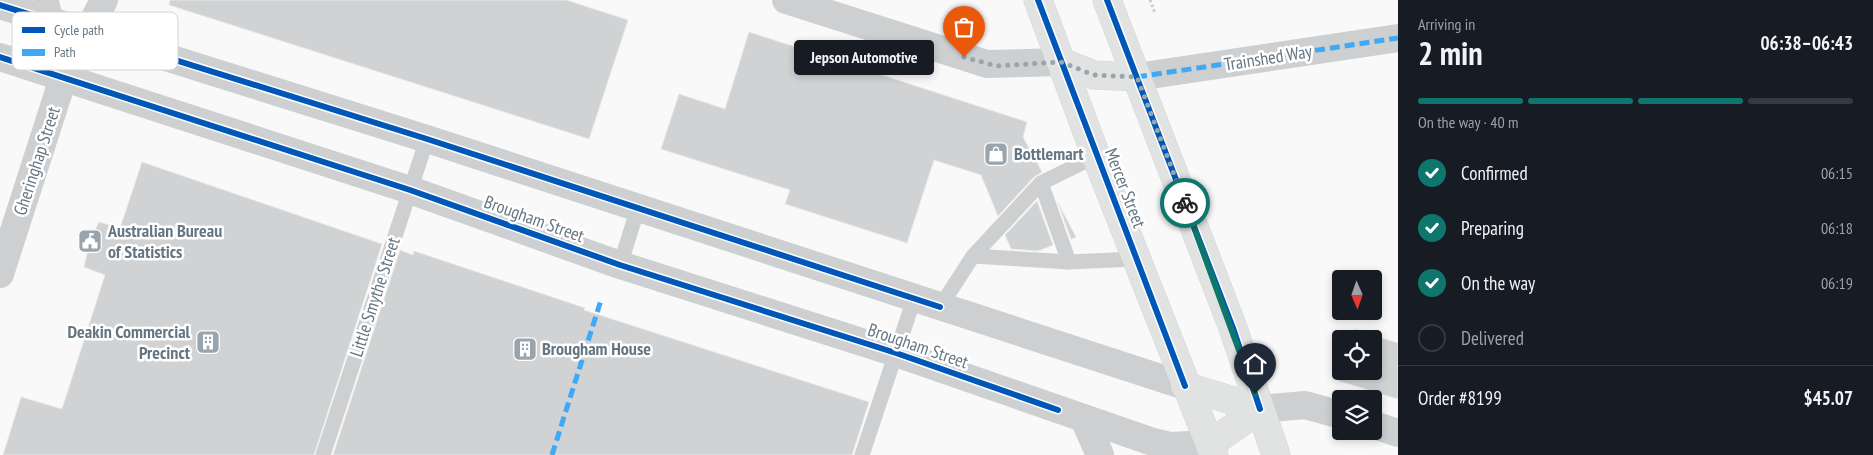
<!DOCTYPE html>
<html lang="en">
<head>
<meta charset="utf-8">
<style>
	body { margin:0; font-family:"PT Sans Narrow",sans-serif; background:#20242c; color:#f1f3f6; height:100vh; display:flex; flex-direction:column; font-size:19px; white-space:nowrap }
	* { box-sizing:border-box; margin:0 }
	p { font-size:16px; color:#9ea1a6 }
	.icon { flex:none; width:28px; height:28px; fill:none; stroke:currentColor; stroke-width:2; stroke-linecap:round; stroke-linejoin:round }
	.map { position:relative; flex:1; overflow:hidden }
	.panel { display:flex; flex-direction:column; background:#171b24; width:475px }
	.panel>* { flex:none }
	.needle { width:32px; rotate:178deg }
	.buttons { position:absolute; left:1332px; top:270px; display:grid; gap:10px }
	.buttons a { display:grid; place-items:center; width:50px; height:50px; border-radius:5px; background:#171b24; box-shadow:0 2px 8px #0003; font-size:25px }
	.pin { position:absolute; display:grid; place-items:center; width:42px; height:42px; color:#fff; margin:-51px -21px; border-radius:50% 50% 50% 0; rotate:-45deg; box-shadow:0 0 5px #0007 }
	.pin .icon { rotate:45deg }
	.courier { position:absolute; display:grid; place-items:center; width:50px; height:50px; margin:-25px; border:4px solid #0f766e; border-radius:50%; background:#fff; color:#222; box-shadow:0 1px 6px #0007 }
	.bubble { position:absolute; height:35px; border-radius:5px; background:#171b24; box-shadow:0 2px 8px #0003; font-size:16px; font-weight:800; line-height:35px; text-align:center }
	.overview em { font-style:normal; font-weight:800 }
	.overview div { display:flex; flex-direction:column-reverse }
	.overview { display:flex; align-items:center; justify-content:space-between; height:85px; padding:0 20px }
	h1 { font-size:32px; font-weight:800; line-height:38px }
	.bar { display:grid; grid-template-columns:repeat(4,1fr); gap:8px 5px; align-content:center; height:60px; padding:0 20px }
	.bar i { height:6px; border-radius:4px; background:#363941 }
	.bar .on { background:#0f766e }
	.bar p { grid-column:span 4 }
	.line { display:flex; align-items:center; gap:12px; padding:0 20px; border-top:1px solid #363941 }
	.line div { flex:1 }
	ol { padding:0 20px; list-style:none }
	li { display:flex; align-items:center; gap:15px; height:55px }
	li p { margin-inline-start:auto }
	li .icon { padding:5px; border-radius:50%; background:#0f766e; color:#fff; stroke-width:4 }
	li:last-child { color:#9ea1a6 }
	li i { width:28px; height:28px; border:2px solid #363941; border-radius:50% }
	main { display:flex; flex:1; min-height:0 }
	.map>svg:first-child { display:block }
	.building { fill:#d0d2d3; stroke:#e8e8e8 }
	.lines { fill:none; stroke-linecap:round; stroke-linejoin:round }
	.secondary-casing { stroke:#d5d6d7; stroke-width:29 }
	.path { stroke:#cbcccd; stroke-width:3; stroke-dasharray:2.5 2.5; stroke-linecap:butt }
	.lane { stroke:#cecfd0; stroke-width:15 }
	.street { stroke:#cecfd0; stroke-width:28 }
	.secondary { stroke:#e1e2e2; stroke-width:28 }
	.quiet { stroke:#3fa9f5; stroke-width:5; stroke-dasharray:10 5; stroke-linecap:butt }
	.cycleway-casing { stroke:#fff; stroke-width:9 }
	.cycleway { stroke:#0057b8; stroke-width:6 }
	.done { stroke:#99a4ac; stroke-width:5; stroke-dasharray:0 9 }
	.route { stroke:#0f766e; stroke-width:6 }
	.labels { text-anchor:middle; stroke-width:5; stroke-linejoin:round; paint-order:stroke }
	.street-label { font-size:18px; fill:#657683; stroke:#fff }
	.poi-label { font-size:18px; font-weight:bold; fill:#657683; stroke:#fff; text-anchor:start }
	.key { fill:#fff; stroke:#d1d6da; stroke-width:1 }
	.key-label { font-size:14px; fill:#657683 }
</style>
</head>
<body>
<main>
<div class="map">
<svg width="1398" height="455" viewBox="0 0 1398 455">
	<rect width="100%" height="100%" fill="#f9f9f9"/>
	<g class="building">
		<path d="M170 0H566L628 20 589 139 169 5Z"/>
		<path d="M749 32 1027 122 1023 137 1042 172 1034 177 998 216 981 175 934 160 907 243 785 204 790 190 661 149 679 94 725 109Z"/>
		<path d="M142 162 382 244 314 455H3L21 397 62 409 105 275 84 267 90 241 99 222 120 228Z"/>
		<path d="M1037 201 1053 245 1038 251 1011 249 1005 235Z"/>
		<path d="M1058 203 1076 237 1071 239Z"/>
		<path d="M400 250 413 255 414 251 585 308 584 310 869 402 852 455H333Z"/>
		<path d="M1354 329 1398 343V399L1339 381 1342 371H1374V339H1352Z"/>
	</g>
	<g class="lines">
		<g class="secondary-casing">
			<g id="secondary">
				<path d="M1038 0 1096 156 1214 455"/>
				<path d="M1107 0 1233 328 1276 455"/>
				<path d="M1061 62 1094 75 1137 77"/>
				<path d="M1185 386 1260 409"/>
				<path d="M1210 444 1260 409"/>
			</g>
		</g>
		<path class="path" d="M1150 0 1155 13"/>
		<g class="lane">
			<path d="M1096 156 1041 183 1069 262 1136 259"/>
			<path d="M973 256 1069 262"/>
			<path d="M620 265 638 208"/>
			<path d="M940 307 973 256 1041 183"/>
			<path d="M323 455 427 139"/>
			<path d="M862 455 914 299"/>
		</g>
		<g class="street">
			<path d="M786 0 987 64 1061 62"/>
			<path d="M0 5 427 139 1185 386"/>
			<path d="M0 57 410 190 620 265 896 353 1150 441 1170 446 1210 444"/>
			<path d="M60 76 87 33 104 0"/>
			<path d="M1137 77 1398 38"/>
			<path d="M0 274 59 91V67L46 6"/>
			<path d="M1260 409 1305 405 1341 415"/>
			<path d="M1084 419 1100 455"/>
			<path d="M1374 425 1398 433"/>
		</g>
		<use href="#secondary" class="secondary"/>
		<g class="quiet">
			<path d="M1137 77 1398 38"/>
			<path d="M552 455 601 300"/>
		</g>
		<g class="cycleway-casing">
			<g id="cycleway">
				<path d="M1038 0 1185 386"/>
				<path d="M1107 0 1233 328 1260 409"/>
				<path d="M0 5 427 139 940 307"/>
				<path d="M0 57 410 190 620 265 896 353 1058 410"/>
			</g>
		</g>
		<use href="#cycleway" class="cycleway"/>
	</g>
	<g class="lines">
		<path class="done" d="M964 57 996 66 1061 62 1094 75 1137 77 1185 203"/>
		<path class="route" d="M1185 203 1255 394"/>
	</g>
	<defs>
		<g id="shop-square" transform="scale(1.25)"><rect x="-9" y="-9" width="18" height="18" rx="4" fill="#99a4ac" stroke="#fff"/><path d="M-5-2.5h2.3a2.7 3.5 0 0 1 5.4 0H5L5.5 6h-11ZM-1.5-2.5h3a1.5 2.3 0 0 0-3 0Z" fill="#fff"/></g>
		<g id="civic-square" transform="scale(1.25)"><rect x="-9" y="-9" width="18" height="18" rx="4" fill="#99a4ac" stroke="#fff"/><path d="M-.6-6.5H3V-4.5H.6V-3L4-1V1h2V6H-6V1h2V-1L-.6-3ZM-1.2 2.5V6h2.4V2.5Z" fill="#fff"/></g>
		<g id="building-square" transform="scale(1.25)"><rect x="-9" y="-9" width="18" height="18" rx="4" fill="#99a4ac" stroke="#fff"/><path d="M-4-6H4V6H1V3H-1V6H-4ZM-2.5-4.3h1.7v1.8h-1.7ZM.8-4.3h1.7v1.8H.8ZM-2.5-1h1.7V.8h-1.7ZM.8-1h1.7V.8H.8Z" fill="#fff"/></g>
	</defs>
	<g fill-rule="evenodd">
		<use href="#shop-square" x="996" y="154"/>
		<use href="#civic-square" x="90" y="241"/>
		<use href="#building-square" x="208" y="342"/>
		<use href="#building-square" x="525" y="349"/>
	</g>
	<g class="labels">
		<g class="street-label">
			<text transform="translate(1268 58) rotate(-9)" y="6">Trainshed Way</text>
			<text transform="translate(37 161) rotate(-72)" y="6">Gheringhap Street</text>
			<text transform="translate(1125 188) rotate(69)" y="6">Mercer Street</text>
			<text transform="translate(534 219) rotate(20)" y="6">Brougham Street</text>
			<text transform="translate(375 297) rotate(-72)" y="6">Little Smythe Street</text>
			<text transform="translate(918 346) rotate(19)" y="6">Brougham Street</text>
		</g>
		<g class="poi-label">
			<text x="1014" y="160">Bottlemart</text>
			<text x="108" y="237">Australian Bureau<tspan x="108" dy="21">of Statistics</tspan></text>
			<text x="190" y="338" text-anchor="end">Deakin Commercial<tspan x="190" dy="21">Precinct</tspan></text>
			<text x="542" y="355">Brougham House</text>
		</g>
	</g>
	<rect x="12" y="12" width="166" height="58" rx="8" class="key"/>
	<rect x="22" y="27" width="23" height="6" fill="#0057b8"/>
	<rect x="22" y="49" width="23" height="7" fill="#3fa9f5"/>
	<g class="key-label">
		<text x="54" y="35">Cycle path</text>
		<text x="54" y="57">Path</text>
	</g>
</svg>
<div class="buttons">
<a><svg class="needle" viewBox="-14 -14 28 28"><path d="M0-13l5 13h-10z" fill="#e53935"/><path d="M0 13l5-13h-10z" fill="#9ea1a6"/></svg></a>
<a><svg class="icon" aria-label="locate" viewBox="0 0 24 24"><circle cx="12" cy="12" r="6"/><path d="M12 2v4M12 18v4M2 12h4M18 12h4"/></svg></a>
<a><svg class="icon" aria-label="layers" viewBox="0 0 24 24"><path d="M12 4l9 5-9 5-9-5zM3 14l9 5 9-5"/></svg></a>
</div>
<div class="pin" style="left:964px;top:57px;background:#ea580c"><svg class="icon" aria-label="bag" viewBox="0 0 24 24"><path d="M5 8h14l-1 12H6zM9 8a3 3 0 0 1 6 0"/></svg></div>
<div class="pin" style="left:1255px;top:394px;background:#1f2937"><svg class="icon" aria-label="home" viewBox="0 0 24 24"><path d="M3 11l9-7 9 7M6 9v11h12V9"/></svg></div>
<div class="courier" style="left:1185px;top:203px"><svg class="icon" aria-label="bike" viewBox="0 0 24 24"><circle cx="6" cy="16" r="4"/><circle cx="18" cy="16" r="4"/><path d="M6 16l4-8h5l3 8M10 8l3 8H6M13 5h3"/></svg></div>
<div class="bubble" style="left:794px;top:40px;width:140px">Jepson Automotive</div>
</div>
<section class="panel">
<div class="overview"><div><h1>2 min</h1><p>Arriving in</p></div><em>06:38–06:43</em></div>
<div class="bar"><i class="on"></i><i class="on"></i><i class="on"></i><i></i><p>On the way · 40 m</p></div>
<ol>
<li><svg class="icon" aria-label="check" viewBox="0 0 24 24"><path d="M5 12l5 5 9-10"/></svg>Confirmed<p>06:15</p></li>
<li><svg class="icon" aria-label="check" viewBox="0 0 24 24"><path d="M5 12l5 5 9-10"/></svg>Preparing<p>06:18</p></li>
<li><svg class="icon" aria-label="check" viewBox="0 0 24 24"><path d="M5 12l5 5 9-10"/></svg>On the way<p>06:19</p></li>
<li><i></i>Delivered</li>
</ol>
<div class="line" style="height:65px"><div>Order #8199</div><b>$45.07</b></div>
</section>
</main>
</body>
</html>
